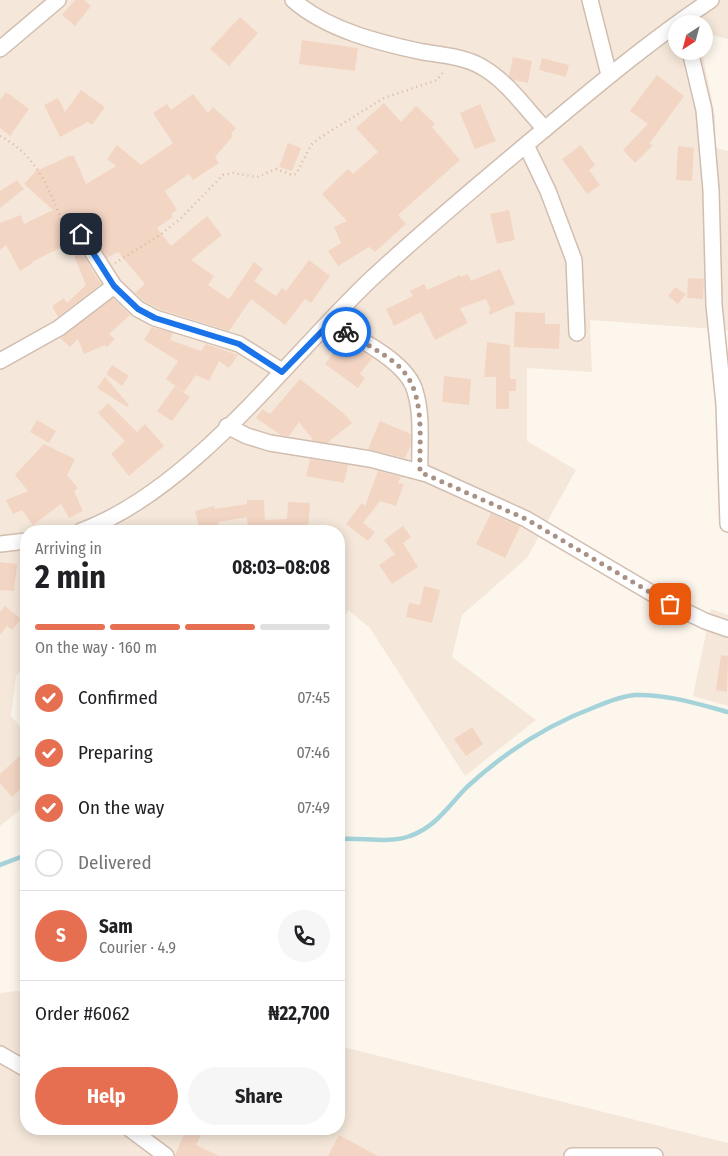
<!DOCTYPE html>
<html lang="en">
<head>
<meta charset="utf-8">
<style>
	body { margin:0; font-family:"Fira Sans Condensed",sans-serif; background:#f6f6f6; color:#202124; height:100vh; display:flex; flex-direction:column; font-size:19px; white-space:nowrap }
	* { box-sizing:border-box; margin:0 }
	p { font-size:16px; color:#757577 }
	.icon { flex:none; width:28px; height:28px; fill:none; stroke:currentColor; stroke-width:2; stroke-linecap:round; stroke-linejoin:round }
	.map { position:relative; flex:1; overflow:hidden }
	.side { position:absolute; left:20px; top:525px; width:325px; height:610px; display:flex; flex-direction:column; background:#fff; border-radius:20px; box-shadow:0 2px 12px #0003 }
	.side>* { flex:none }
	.needle { width:32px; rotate:216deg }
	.fabs { position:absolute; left:668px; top:15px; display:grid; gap:10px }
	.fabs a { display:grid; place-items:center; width:45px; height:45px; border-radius:50%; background:#fff; box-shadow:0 2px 12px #0003; font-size:25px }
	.pin { position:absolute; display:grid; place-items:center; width:42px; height:42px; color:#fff; margin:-21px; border-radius:10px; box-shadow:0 2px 8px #0006 }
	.courier { position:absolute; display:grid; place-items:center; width:50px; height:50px; margin:-25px; border:4px solid #1a73e8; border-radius:50%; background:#fff; color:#222; box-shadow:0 1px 6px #0007 }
	.overview em { font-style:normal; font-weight:700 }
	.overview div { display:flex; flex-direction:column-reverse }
	.overview { display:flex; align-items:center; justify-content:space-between; height:85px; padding:0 15px }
	h1 { font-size:32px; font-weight:700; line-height:38px }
	.bar { display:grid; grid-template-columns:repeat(4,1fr); gap:8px 5px; align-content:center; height:60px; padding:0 15px }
	.bar i { height:6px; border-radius:4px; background:#e0e0e0 }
	.bar .current { background:#e76f51 }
	.bar p { grid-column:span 4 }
	.line { display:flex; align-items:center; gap:12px; padding:0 15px; border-top:1px solid #e0e0e0 }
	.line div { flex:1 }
	.round { display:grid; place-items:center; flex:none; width:52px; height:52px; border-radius:26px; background:#f6f6f6 }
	ol { padding:0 15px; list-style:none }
	li { display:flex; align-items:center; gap:15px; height:55px }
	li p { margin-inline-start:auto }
	li .icon { padding:5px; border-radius:50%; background:#e76f51; color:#fff; stroke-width:4 }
	li:last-child { color:#757577 }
	li i { width:28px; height:28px; border:2px solid #e0e0e0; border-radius:50% }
	.primary-button { display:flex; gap:10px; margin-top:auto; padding:10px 15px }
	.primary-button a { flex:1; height:58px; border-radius:30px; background:#e76f51; color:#fff; font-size:20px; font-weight:700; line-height:58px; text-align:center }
	.primary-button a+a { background:#f6f6f6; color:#202124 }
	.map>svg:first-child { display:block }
	.residential { fill:#f5e8da }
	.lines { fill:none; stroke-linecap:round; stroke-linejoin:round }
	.stream { stroke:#a5d3da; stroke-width:4.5 }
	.building { fill:#f3d5c3 }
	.minor-casing { stroke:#d1beb0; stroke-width:18 }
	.path { stroke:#d9b8a5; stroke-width:2.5; stroke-dasharray:1 4; stroke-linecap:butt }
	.minor { stroke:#fff; stroke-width:15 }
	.done { stroke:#a89285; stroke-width:5; stroke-dasharray:0 9 }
	.route { stroke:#1a73e8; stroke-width:6 }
</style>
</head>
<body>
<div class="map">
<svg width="728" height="1156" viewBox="0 0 728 1156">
	<rect width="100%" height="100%" fill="#fdf6ec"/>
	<g class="residential">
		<path d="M0 0H728V39L704 33V24H676V51H702L715 116 716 148 728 151V330L590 320 592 372 527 368V441L576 470 527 558 462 615 452 657 536 720 465 776 370 628 348 610 339 626V531H26V664L16 676 11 716 26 733V805L0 826Z"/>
		<path d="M711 609 728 615V706L693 696Z"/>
		<path d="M26 990V1129H339V1046L728 1143V1156H0V993Z"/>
	</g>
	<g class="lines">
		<g class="stream">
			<path d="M339 839C362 837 389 844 410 836 436 827 449 805 467 787 505 752 547 725 595 707 607 702 622 696 635 695 667 694 698 704 728 712"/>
			<path d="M0 865 26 855"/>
		</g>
	</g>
	<g class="building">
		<path d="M75 0H84L91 6 75 26 62 15Z"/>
		<path d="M240 17 258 33 229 66 210 49Z"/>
		<path d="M302 40 358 48 355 71 299 64Z"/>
		<path d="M513 57 532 61 528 83 513 80 509 76Z"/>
		<path d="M542 58 569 65 566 77 539 70Z"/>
		<path d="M657 75 684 96 649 144 653 145 635 163 623 150 648 124 630 111Z"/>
		<path d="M81 90 105 107 92 125 88 122 60 137 44 105 58 98 65 112Z"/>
		<path d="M6 92 29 109 10 136 0 128V100Z"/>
		<path d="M193 94 208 113 213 107 236 128 231 134 233 136 215 157 219 163 193 180 189 174 165 191 177 210 171 214 173 217 157 228 171 246 207 216 222 235 191 260 214 276 208 285 229 299 254 262 263 269 254 281 276 296 282 288 286 291 309 260 330 276 311 303 305 299 285 325 251 299 229 331 159 309 144 301 135 293 145 284 118 252 107 258 89 229 80 225 73 229V239L101 284 58 317 52 306 64 298 67 303 86 285 69 243 32 262 33 263 20 271 6 245 0 250V223L21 215 24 224 53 210 24 184 36 171 69 156H74L86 184 116 166 107 159 117 145 141 165 173 143 153 113 167 104 171 110Z"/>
		<path d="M384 103 401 122 416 106 435 124 432 127 460 160 398 215 406 224 375 252 369 247 338 266 328 251 341 243 334 227 347 221 322 194 348 169 353 174 378 152 356 128Z"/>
		<path d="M480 104 496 141 475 149 460 113Z"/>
		<path d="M288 143 301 148 292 171 279 167Z"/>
		<path d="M581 145 595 165 589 170 600 185 587 194 562 159Z"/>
		<path d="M678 146 694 148 692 181 676 180Z"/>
		<path d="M17 180 24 189 0 208V191Z"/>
		<path d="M509 210 515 240 497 244 490 214Z"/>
		<path d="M500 269 515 304 489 315 490 308 486 299 460 308 468 323 435 340 421 312 394 326 386 309 413 296 410 291 424 284 427 290 460 275 461 277 468 274 471 281Z"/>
		<path d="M688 278 704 279 703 299 687 298Z"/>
		<path d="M675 287 686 294 678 304 668 296Z"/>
		<path d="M113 298 130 315 109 334 115 339 107 347 105 345 84 354 78 339 70 347 60 338Z"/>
		<path d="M515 312 545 313V324H560L559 349 514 347Z"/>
		<path d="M152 327 173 333 170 340 201 351 206 344 238 355 229 368 219 361 209 381 196 375 184 392 166 379 178 361 144 340Z"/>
		<path d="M343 340 372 358 360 374 365 378 358 388 325 364Z"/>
		<path d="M487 342 510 345V379H516V391H509V409H496V377H484Z"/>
		<path d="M112 365 129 376 122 386 106 374Z"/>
		<path d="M444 376 471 379 469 405 442 402Z"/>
		<path d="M105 377 129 405 127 407 97 388Z"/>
		<path d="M300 379 342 412 352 423 327 443 314 441 299 422 289 436 281 435 256 418 262 409 270 414Z"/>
		<path d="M175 386 190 397 172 421 157 411Z"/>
		<path d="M108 403 137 432 145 424 164 446 129 476 111 454 125 441 98 413Z"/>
		<path d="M37 420 56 431 49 443 30 432Z"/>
		<path d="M380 421 411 434V445L405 458 368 449Z"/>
		<path d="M44 444 75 459 67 475 78 488 74 491 83 511 69 518 61 504 33 525 22 510 13 514 6 500 28 491 15 475Z"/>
		<path d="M310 459 348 465 344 483 306 476Z"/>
		<path d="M378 471 401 477 398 483 404 484 396 506 380 501 363 523 375 532 368 541 346 524 362 503 365 506Z"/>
		<path d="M247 500H264L265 520 287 519 288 502 310 503 308 531H248L247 517 218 522 221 531H200L195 511 214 506 215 509 247 504Z"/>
		<path d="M491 513 520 527 505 558 476 544Z"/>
		<path d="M403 526 411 537 403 543 418 567 392 584 379 565 395 554 384 540Z"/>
		<path d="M0 562 17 564 14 591 0 590Z"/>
		<path d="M424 586 440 590 432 623 406 617 409 603 420 605Z"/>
		<path d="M5 606 21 619 12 630 7 626 0 635V612Z"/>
		<path d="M721 655 728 656 727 692 716 690Z"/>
		<path d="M472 727 483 744 466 756 454 739Z"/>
		<path d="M26 750V784L12 797 0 783V774Z"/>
		<path d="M186 1129H204L196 1145 219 1156H175Z"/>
		<path d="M339 1135 378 1156H328Z"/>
	</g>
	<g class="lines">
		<g class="minor-casing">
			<g id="minor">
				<path d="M293 0C327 30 380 43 423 52 442 55 466 57 482 67 507 81 526 109 545 129"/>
				<path d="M590 0 609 75"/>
				<path d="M0 49 58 0"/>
				<path d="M690 51 704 110 711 190 714 305 724 404 728 524"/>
				<path d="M526 145 548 191 574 260 577 333"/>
				<path d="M81 234 114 286 138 309 155 318 239 344 282 371"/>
				<path d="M331 322C356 338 407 361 415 391 423 416 419 446 420 472"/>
				<path d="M0 361 59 328 114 286"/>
				<path d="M227 426 247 436 270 443 370 459 427 474 526 519 670 604 705 621 728 629"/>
				<path d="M81 531C190 491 285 362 368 282 421 232 478 185 534 138 592 90 648 42 711 0"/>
				<path d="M0 544 26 541"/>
				<path d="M0 1054 26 1069"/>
				<path d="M130 1129 166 1156"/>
				<path d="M572 1156H655"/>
			</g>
		</g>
		<g class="path">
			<path d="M0 136C35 154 49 187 62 222L69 227"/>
			<path d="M115 263 160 235 181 218 223 175 233 173 257 177 276 169 292 175 296 174 311 145 321 137 384 98 437 80 445 70"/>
		</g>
		<use href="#minor" class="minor"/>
	</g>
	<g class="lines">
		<path class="done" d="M346 332C362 342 380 351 395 363 427 388 419 436 420 472L526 519 670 604"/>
		<path class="route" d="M81 234 114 286 138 309 155 318 239 344 282 372 331 322 346 332"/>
	</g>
</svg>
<div class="fabs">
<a><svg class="needle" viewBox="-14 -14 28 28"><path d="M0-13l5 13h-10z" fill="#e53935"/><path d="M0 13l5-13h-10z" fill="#757577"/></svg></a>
</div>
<div class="pin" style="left:670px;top:604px;background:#ea580c"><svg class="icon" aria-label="bag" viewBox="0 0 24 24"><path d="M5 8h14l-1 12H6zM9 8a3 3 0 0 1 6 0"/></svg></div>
<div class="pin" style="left:81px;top:234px;background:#1f2937"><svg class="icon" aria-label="home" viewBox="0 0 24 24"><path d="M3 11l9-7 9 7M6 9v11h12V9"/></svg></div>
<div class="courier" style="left:346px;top:332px"><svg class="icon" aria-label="bike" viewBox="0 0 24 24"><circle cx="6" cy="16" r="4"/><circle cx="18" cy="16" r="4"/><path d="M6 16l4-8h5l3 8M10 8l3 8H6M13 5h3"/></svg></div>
<section class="side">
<div class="overview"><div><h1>2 min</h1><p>Arriving in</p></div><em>08:03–08:08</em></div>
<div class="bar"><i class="current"></i><i class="current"></i><i class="current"></i><i></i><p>On the way · 160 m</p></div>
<ol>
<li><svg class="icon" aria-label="check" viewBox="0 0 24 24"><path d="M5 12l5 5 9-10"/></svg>Confirmed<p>07:45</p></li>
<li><svg class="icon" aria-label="check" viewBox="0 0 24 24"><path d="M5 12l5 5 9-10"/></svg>Preparing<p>07:46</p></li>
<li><svg class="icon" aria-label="check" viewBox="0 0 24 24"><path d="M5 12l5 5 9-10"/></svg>On the way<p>07:49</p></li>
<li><i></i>Delivered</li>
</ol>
<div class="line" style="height:90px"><b class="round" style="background:#e76f51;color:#fff">S</b><div><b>Sam</b><p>Courier · 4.9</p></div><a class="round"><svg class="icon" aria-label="phone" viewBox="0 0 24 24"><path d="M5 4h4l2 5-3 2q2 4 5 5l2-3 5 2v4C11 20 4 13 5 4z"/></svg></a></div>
<div class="line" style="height:65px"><div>Order #6062</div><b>₦22,700</b></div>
<div class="primary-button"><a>Help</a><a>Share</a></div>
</section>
</div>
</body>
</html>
